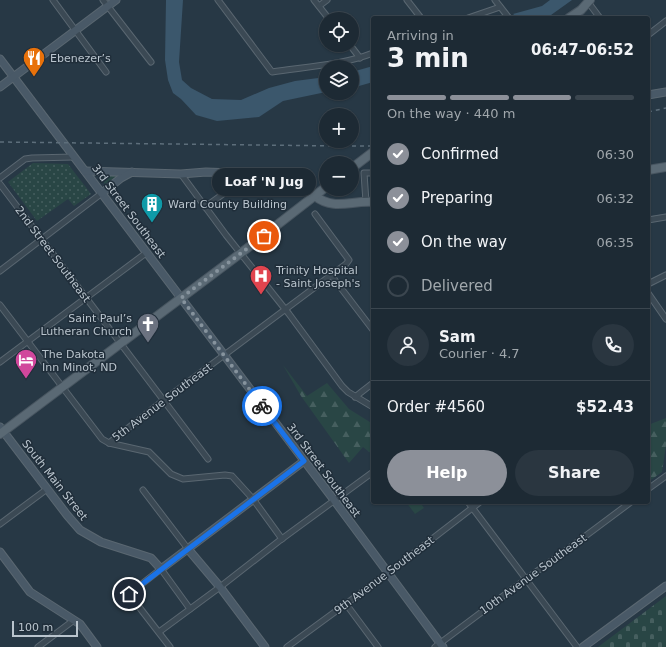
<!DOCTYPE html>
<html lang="en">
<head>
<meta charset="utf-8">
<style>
	body { margin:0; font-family:"DejaVu Sans",sans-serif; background:#2a3640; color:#f1f3f6; height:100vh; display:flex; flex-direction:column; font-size:15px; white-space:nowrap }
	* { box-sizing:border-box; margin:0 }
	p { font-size:13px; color:#a0a7ac }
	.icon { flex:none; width:22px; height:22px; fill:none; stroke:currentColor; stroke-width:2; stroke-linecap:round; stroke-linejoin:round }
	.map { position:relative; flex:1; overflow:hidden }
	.sheet { position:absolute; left:371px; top:16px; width:279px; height:488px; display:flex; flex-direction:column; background:#1d2a34; border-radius:4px; box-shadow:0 1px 3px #0004,0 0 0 1px #3b464f }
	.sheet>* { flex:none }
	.controls { position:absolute; left:319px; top:12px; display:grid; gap:8px }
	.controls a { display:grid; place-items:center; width:40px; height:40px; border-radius:50%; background:#1d2a34; box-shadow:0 1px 3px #0004,0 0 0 1px #3b464f; font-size:20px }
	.scale { position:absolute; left:12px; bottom:10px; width:66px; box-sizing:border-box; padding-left:4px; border:2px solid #b9c4cd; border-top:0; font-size:11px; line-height:14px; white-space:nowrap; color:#b9c4cd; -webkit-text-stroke:3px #202e3a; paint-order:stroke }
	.pin { position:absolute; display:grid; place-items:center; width:34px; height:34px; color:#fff; margin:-17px; border:2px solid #fff; border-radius:50%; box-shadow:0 1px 4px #0007 }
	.courier { position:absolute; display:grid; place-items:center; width:40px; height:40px; margin:-20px; border:3px solid #1a73e8; border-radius:50%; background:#fff; color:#222; box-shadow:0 1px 5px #0007 }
	.bubble { position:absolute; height:28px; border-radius:14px; background:#1d2a34; box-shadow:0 1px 3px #0004,0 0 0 1px #3b464f; font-size:13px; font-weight:700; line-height:28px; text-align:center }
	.overview em { font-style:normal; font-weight:700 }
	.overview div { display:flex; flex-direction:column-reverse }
	.overview { display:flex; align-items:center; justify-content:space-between; height:68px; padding:0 16px }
	h1 { font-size:26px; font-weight:700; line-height:30px }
	.bar { display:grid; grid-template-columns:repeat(4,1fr); gap:6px 4px; align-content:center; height:48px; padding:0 16px }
	.bar i { height:5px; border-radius:3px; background:#3b464f }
	.bar .on { background:#8c9099 }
	.bar p { grid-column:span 4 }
	.line { display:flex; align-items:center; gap:10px; padding:0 16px; border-top:1px solid #3b464f }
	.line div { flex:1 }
	.round { display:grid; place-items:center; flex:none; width:42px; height:42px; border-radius:21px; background:#2a3640 }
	ol { padding:0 16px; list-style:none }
	li { display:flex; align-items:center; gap:12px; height:44px }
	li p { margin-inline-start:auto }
	li .icon { padding:4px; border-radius:50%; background:#8c9099; color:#fff; stroke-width:4 }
	li:last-child { color:#a0a7ac }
	li i { width:22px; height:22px; border:2px solid #3b464f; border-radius:50% }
	.primary-button { display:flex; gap:8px; margin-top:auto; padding:8px 16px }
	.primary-button a { flex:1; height:46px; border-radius:24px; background:#8c9099; color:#fff; font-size:16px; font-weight:700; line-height:46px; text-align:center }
	.primary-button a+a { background:#2a3640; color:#f1f3f6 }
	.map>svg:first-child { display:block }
	.grass { fill:url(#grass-tufts) }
	.forest { fill:url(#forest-firs) }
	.cemetery { fill:url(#cemetery-stones) }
	.park { fill:url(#park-dots) }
	.garden { fill:#294645 }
	.water { fill:#3b576c }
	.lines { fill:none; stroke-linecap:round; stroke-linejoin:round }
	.street-casing { stroke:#5a6771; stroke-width:7 }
	.secondary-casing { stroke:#5a6771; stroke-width:9 }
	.primary-casing { stroke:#485560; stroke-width:10 }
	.street { stroke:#3b4954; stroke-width:5 }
	.secondary { stroke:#495967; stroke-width:7 }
	.primary { stroke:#5a6974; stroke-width:8 }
	.rail { stroke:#5d6e7b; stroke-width:1.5; stroke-dasharray:4 4; stroke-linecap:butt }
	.done { stroke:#86939d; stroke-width:4; stroke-dasharray:0 7.2 }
	.route { stroke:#1a73e8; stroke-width:5 }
	.labels { text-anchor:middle; stroke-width:3; stroke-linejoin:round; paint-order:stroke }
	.poi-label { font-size:11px; fill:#b9c4cd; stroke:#202e3a; text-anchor:start }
	.street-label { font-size:11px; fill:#b9c4cd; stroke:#202e3a }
</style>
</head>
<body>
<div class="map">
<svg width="666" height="647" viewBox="0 0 666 647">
	<defs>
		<pattern id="grass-tufts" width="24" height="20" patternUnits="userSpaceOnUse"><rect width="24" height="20" fill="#294645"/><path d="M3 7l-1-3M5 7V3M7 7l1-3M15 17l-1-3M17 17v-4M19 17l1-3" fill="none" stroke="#465f5f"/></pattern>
		<pattern id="forest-firs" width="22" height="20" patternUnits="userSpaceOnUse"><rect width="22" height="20" fill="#294645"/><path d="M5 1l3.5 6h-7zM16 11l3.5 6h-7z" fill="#465f5f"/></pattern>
		<pattern id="cemetery-stones" width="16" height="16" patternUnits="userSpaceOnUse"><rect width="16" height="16" fill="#294645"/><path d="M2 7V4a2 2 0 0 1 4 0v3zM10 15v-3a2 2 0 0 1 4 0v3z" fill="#465f5f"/></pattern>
		<pattern id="park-dots" width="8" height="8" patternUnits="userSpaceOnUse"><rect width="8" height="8" fill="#294645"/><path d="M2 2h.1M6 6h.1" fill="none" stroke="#465f5f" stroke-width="1.8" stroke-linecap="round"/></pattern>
	</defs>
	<rect width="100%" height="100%" fill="#273845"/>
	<path class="grass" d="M97 174 119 175 105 184Z"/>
	<g class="forest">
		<path d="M283 365 307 396 327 383 349 409 373 424V455L363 447 349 463 301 396Z"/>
		<path d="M666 418V445L662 472 648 482V425Z"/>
	</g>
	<path class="cemetery" d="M666 596V647H598Z"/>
	<path class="park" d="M33 163 68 164 91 194 74 206 68 199 37 221 8 182Z"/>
	<path class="garden" d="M406 502H420L424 508 415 514Z"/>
	<g class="water">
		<path d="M166 0H183L179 62 182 80 191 88 212 99 241 100 269 88 295 81 326 77V92L283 101 259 117 217 121 196 115 181 99 173 93 168 80 165 60Z"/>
		<path d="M550 0H572L551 15 542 18H518L513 14 542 6Z"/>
		<path d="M373 66V82L352 88V72Z"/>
	</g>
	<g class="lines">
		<g class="street-casing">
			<g id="street">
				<path d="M53 0 106 72"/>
				<path d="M103 0 151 62"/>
				<path d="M218 0 272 72C304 67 343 65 373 53"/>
				<path d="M314 0 329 19"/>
				<path d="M407 0 421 18"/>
				<path d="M495 0 509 18"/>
				<path d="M588 2 600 18"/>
				<path d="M319 6 327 0"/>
				<path d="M468 18 500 7"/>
				<path d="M648 35 666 21"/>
				<path d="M350 45 360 58"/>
				<path d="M181 174 226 235 289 314 342 386 348 392 373 407"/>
				<path d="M0 178 25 159 32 158 74 157"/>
				<path d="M0 184 208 459"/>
				<path d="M366 202 364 173H373"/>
				<path d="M205 207 237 184V178L233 173"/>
				<path d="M648 220 666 217"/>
				<path d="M0 271 102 193"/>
				<path d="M331 275 373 330"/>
				<path d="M648 284 666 275"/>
				<path d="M648 293 666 319"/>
				<path d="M0 305 102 439 109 443 149 452 171 474 183 479 225 475 232 476 253 499 282 539"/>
				<path d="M0 362 146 253"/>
				<path d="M355 397 373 383"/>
				<path d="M109 443 164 400 346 264 349 260 315 214"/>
				<path d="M648 489 666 476"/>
				<path d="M143 490 188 549"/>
				<path d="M468 502 577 647"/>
				<path d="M0 524 47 489"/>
				<path d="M346 604 378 647"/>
				<path d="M159 632 220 587 279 541 373 472"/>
				<path d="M38 647 74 620"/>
				<path d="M170 647 129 594 161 569 190 609"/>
				<path d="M287 647 388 573 480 502"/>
				<path d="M435 647 526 579 568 549 631 502"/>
			</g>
		</g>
		<g class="secondary-casing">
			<g id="secondary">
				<path d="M0 59 334 500 443 647"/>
				<path d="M0 87 116 0"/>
				<path d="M648 95 666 92"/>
				<path d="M85 171 181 174 206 172 233 173H280L288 174 298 178 315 196"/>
				<path d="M102 193 121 178 132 172"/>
				<path d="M0 427 67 515 80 530 101 542 151 558 161 569 304 461"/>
				<path d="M188 549 220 587 265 647"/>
				<path d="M0 552 30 592 80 624 97 647"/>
				<path d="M583 647 666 586"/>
			</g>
		</g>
		<g class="primary-casing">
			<g id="primary">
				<path d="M569 18 581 10 590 0"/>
				<path d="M352 168 373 152"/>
				<path d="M648 170 666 167"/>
				<path d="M315 196C334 211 352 200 373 202"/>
				<path d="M0 434 241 253 326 187"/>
			</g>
		</g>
		<use href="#street" class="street"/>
		<use href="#secondary" class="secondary"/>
		<use href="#primary" class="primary"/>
		<g class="rail">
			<path d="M648 112 666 108"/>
			<path d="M0 142 344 146H373"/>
		</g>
	</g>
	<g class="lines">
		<path class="done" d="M262 406 181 298 264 236"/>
		<path class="route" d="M129 594 304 461 262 406"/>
	</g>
	<defs>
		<g id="restaurant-pin" transform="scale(1.15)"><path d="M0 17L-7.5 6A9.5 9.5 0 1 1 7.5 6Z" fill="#e8710a" stroke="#202e3a"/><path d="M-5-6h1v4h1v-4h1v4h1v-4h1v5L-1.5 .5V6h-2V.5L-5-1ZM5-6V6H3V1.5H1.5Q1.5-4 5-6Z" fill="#fff"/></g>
		<g id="building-pin" transform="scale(1.15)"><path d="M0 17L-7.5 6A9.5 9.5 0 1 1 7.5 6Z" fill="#0f9aa8" stroke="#202e3a"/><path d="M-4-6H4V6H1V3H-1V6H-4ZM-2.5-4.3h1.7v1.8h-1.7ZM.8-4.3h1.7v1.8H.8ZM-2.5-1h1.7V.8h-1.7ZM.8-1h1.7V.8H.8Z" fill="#fff"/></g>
		<g id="hospital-pin" transform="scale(1.15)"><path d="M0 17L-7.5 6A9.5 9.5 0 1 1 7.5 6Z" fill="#e0444e" stroke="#202e3a"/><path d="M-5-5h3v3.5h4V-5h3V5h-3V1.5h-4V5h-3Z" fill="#fff"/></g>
		<g id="church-pin" transform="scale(1.15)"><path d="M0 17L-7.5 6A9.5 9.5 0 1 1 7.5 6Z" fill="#6b7280" stroke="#202e3a"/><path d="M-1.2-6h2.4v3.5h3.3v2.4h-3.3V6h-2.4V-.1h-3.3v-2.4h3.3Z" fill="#fff"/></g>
		<g id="hotel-pin" transform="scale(1.15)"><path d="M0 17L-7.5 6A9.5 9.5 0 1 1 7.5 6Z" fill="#d1479c" stroke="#202e3a"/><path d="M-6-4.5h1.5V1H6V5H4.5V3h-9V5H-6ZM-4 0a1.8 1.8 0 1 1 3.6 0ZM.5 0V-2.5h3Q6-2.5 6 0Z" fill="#fff"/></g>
	</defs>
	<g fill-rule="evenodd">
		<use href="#restaurant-pin" x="34" y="58"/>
		<use href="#building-pin" x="152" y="204"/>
		<use href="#hospital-pin" x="261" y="276"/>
		<use href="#church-pin" x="148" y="324"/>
		<use href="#hotel-pin" x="26" y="360"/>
	</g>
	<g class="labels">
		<g class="poi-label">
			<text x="50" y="62">Ebenezer’s</text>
			<text x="168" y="208">Ward County Building</text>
			<text x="276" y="274">Trinity Hospital<tspan x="276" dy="13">- Saint Joseph's</tspan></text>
			<text x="132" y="322" text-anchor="end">Saint Paul’s<tspan x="132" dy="13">Lutheran Church</tspan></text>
			<text x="42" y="358">The Dakota<tspan x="42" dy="13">Inn Minot, ND</tspan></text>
		</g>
		<g class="street-label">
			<text transform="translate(129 211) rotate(53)" y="4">3rd Street Southeast</text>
			<text transform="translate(53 254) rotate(53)" y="4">2nd Street Southeast</text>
			<text transform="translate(162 402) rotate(-37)" y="4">5th Avenue Southeast</text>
			<text transform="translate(324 470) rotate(53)" y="4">3rd Street Southeast</text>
			<text transform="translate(55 480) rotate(52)" y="4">South Main Street</text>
			<text transform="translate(533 574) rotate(-36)" y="4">10th Avenue Southeast</text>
			<text transform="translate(384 575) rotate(-37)" y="4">9th Avenue Southeast</text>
		</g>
	</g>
</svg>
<div class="controls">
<a><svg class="icon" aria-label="locate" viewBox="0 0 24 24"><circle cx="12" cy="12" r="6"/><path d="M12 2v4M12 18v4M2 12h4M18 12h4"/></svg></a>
<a><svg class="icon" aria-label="layers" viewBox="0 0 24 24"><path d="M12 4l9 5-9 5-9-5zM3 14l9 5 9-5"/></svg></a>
<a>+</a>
<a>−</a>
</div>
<div class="scale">100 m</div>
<div class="pin" style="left:264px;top:236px;background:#ea580c"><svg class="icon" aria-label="bag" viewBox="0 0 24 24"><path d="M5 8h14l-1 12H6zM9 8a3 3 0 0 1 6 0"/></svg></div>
<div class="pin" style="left:129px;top:594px;background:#1f2937"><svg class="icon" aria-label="home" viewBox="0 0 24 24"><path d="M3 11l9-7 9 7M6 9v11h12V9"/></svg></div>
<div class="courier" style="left:262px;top:406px"><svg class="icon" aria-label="bike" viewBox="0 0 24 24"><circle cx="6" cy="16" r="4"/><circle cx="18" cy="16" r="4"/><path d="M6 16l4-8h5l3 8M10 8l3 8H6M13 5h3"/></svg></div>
<div class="bubble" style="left:212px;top:168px;width:104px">Loaf 'N Jug</div>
<section class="sheet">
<div class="overview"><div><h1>3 min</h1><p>Arriving in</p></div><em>06:47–06:52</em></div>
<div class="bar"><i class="on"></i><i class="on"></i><i class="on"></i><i></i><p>On the way · 440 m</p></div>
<ol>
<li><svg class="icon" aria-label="check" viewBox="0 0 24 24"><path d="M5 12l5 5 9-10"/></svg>Confirmed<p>06:30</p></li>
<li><svg class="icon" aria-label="check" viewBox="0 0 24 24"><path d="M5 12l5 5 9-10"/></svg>Preparing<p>06:32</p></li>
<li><svg class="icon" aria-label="check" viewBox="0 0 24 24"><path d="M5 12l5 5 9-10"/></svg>On the way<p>06:35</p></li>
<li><i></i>Delivered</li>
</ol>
<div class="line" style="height:72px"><a class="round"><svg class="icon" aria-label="person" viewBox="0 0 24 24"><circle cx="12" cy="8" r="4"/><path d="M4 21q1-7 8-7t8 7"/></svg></a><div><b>Sam</b><p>Courier · 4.7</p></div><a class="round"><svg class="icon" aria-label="phone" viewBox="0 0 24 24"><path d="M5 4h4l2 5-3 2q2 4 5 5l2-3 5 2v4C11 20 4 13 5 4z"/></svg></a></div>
<div class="line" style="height:52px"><div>Order #4560</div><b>$52.43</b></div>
<div class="primary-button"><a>Help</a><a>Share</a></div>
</section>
</div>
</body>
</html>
